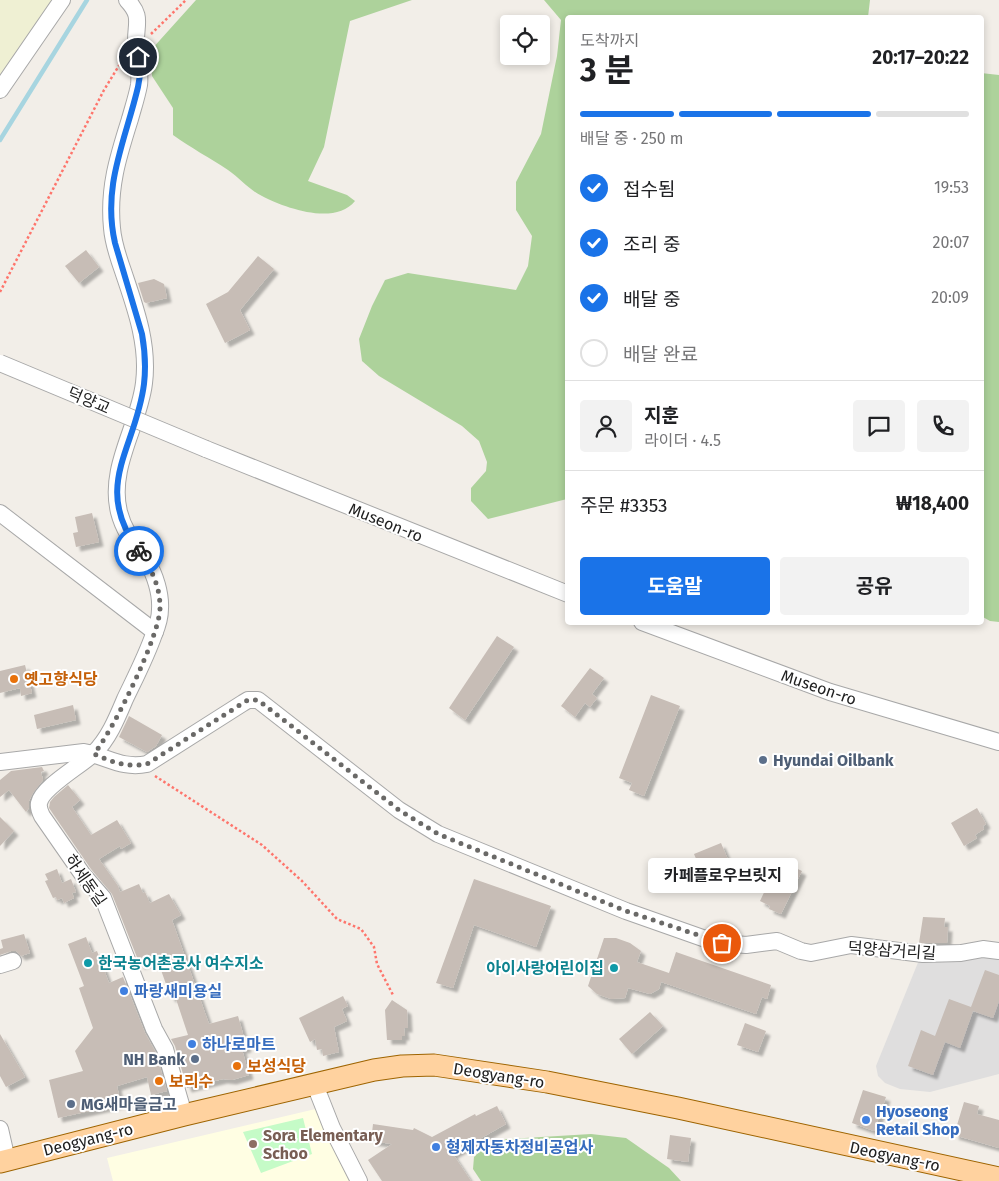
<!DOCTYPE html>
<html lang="ko">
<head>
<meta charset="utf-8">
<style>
	body { margin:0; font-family:"Fira Sans","Noto Sans KR",sans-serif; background:#f2f2f2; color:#202124; height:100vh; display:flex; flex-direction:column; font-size:19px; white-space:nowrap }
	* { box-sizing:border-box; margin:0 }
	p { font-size:16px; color:#757577 }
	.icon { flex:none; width:28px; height:28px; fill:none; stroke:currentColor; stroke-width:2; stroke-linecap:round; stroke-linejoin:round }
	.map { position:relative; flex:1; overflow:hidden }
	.drawer { position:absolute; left:565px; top:15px; width:419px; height:610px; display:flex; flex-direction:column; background:#fff; border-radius:5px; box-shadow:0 2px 8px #0003 }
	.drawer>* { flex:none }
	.tools { position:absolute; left:500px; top:15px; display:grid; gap:10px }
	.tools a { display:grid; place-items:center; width:50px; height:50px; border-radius:5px; background:#fff; box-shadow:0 2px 8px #0003; font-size:25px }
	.pin { position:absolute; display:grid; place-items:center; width:42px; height:42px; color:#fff; margin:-21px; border:2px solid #fff; border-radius:50%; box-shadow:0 1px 5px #0007 }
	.courier { position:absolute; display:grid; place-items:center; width:50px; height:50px; margin:-25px; border:4px solid #1a73e8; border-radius:50%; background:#fff; color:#222; box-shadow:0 1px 6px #0007 }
	.bubble { position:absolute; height:35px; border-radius:5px; background:#fff; box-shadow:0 2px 8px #0003; font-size:16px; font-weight:700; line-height:35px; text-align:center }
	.overview em { font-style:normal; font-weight:700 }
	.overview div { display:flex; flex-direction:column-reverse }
	.overview { display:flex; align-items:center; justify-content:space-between; height:85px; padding:0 15px }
	h1 { font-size:32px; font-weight:700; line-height:38px }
	.bar { display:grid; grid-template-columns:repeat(4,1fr); gap:8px 5px; align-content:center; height:60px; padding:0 15px }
	.bar i { height:6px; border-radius:4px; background:#e0e0e0 }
	.bar .on { background:#1a73e8 }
	.bar p { grid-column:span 4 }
	.line { display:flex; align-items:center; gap:12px; padding:0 15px; border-top:1px solid #e0e0e0 }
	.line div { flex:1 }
	.round { display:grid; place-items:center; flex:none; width:52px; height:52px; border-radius:5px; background:#f2f2f2 }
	ol { padding:0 15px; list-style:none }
	li { display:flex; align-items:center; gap:15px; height:55px }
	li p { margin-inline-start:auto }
	li .icon { padding:5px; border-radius:50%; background:#1a73e8; color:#fff; stroke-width:4 }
	li:last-child { color:#757577 }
	li i { width:28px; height:28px; border:2px solid #e0e0e0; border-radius:50% }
	.action { display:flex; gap:10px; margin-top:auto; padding:10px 15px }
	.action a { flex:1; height:58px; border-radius:5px; background:#1a73e8; color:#fff; font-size:20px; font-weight:700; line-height:58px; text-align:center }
	.action a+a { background:#f2f2f2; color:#202124 }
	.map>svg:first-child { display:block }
	.residential { fill:#dfdede }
	.education { fill:#fffee3 }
	.farmland { fill:#eff0d3 }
	.forest { fill:#add29b }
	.park { fill:#c5fbc7 }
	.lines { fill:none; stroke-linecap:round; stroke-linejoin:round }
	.stream { stroke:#a7d5e0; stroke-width:4.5 }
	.building { fill:#c7bdb6; filter:url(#shadow) }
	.minor-casing { stroke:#a8a8a8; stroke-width:18 }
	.major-casing { stroke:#9e6400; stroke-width:23 }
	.path { stroke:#fe756c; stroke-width:2.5; stroke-dasharray:2.5 2.5; stroke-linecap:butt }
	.minor { stroke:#fff; stroke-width:16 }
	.major { stroke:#ffd29f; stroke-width:21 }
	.minor-bridge-casing { stroke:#a8a8a8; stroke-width:18; stroke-linecap:butt }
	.minor-bridge { stroke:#fff; stroke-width:16 }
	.done { stroke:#6a6967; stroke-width:5; stroke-dasharray:0 9 }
	.route { stroke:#1a73e8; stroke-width:6 }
	.food-dot { fill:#e8710a; stroke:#fff; stroke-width:2 }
	.service-dot { fill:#5c6f8a; stroke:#fff; stroke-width:2 }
	.culture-dot { fill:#0f9aa8; stroke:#fff; stroke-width:2 }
	.shop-dot { fill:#3f7fe0; stroke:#fff; stroke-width:2 }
	.education-dot { fill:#8d6e63; stroke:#fff; stroke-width:2 }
	.labels { text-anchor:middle; stroke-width:4; stroke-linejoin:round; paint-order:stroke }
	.street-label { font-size:16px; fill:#212121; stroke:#fff }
	.food-label { font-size:16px; font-weight:bold; fill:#c56008; stroke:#fff; text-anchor:start }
	.service-label { font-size:16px; font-weight:bold; fill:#4e5e75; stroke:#fff; text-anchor:start }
	.culture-label { font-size:16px; font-weight:bold; fill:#0d838f; stroke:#fff; text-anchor:start }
	.shop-label { font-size:16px; font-weight:bold; fill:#366cbe; stroke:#fff; text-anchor:start }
	.education-label { font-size:16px; font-weight:bold; fill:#785e54; stroke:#fff; text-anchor:start }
</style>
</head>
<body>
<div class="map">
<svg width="999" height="1181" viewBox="0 0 999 1181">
	<defs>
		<filter id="shadow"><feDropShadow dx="4.5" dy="4.5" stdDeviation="1" flood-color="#0004"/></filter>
	</defs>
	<rect width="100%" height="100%" fill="#f2eee8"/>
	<path class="residential" d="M979 953 999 956V1074L930 1092 900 1089 885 1083 878 1076 876 1066 919 960Z"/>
	<path class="education" d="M324 1107 359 1181H113L107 1158Z"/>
	<path class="farmland" d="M0 0H62L0 90Z"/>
	<g class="forest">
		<path d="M196 0H412L350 21 324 147 308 181 347 195 355 201C335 226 285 208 262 196 249 190 240 178 228 170 210 158 191 148 173 135V108L152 76 151 50Z"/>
		<path d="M544 0H870L868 17 568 18 567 499 488 519 471 501V488L486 471 487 462 479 441 462 426 379 376 362 361 359 339 372 306 385 280 408 273 516 290 528 266 532 236 516 210V182L541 134 557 56 561 20Z"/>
		<path d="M981 73 999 75V622L990 621 981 616Z"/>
		<path d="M591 1134 626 1138 669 1168 681 1181H481L473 1169 474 1157 486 1145 507 1139Z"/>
	</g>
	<path class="park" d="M303 1118 312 1154 261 1173 243 1132Z"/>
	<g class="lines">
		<path class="stream" d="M0 140 87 0"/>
	</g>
	<g class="building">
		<path d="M86 250 99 267 79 283 65 266Z"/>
		<path d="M258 256 274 269 240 310 250 330 225 343 206 304 228 292Z"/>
		<path d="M154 279 164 284 167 298 146 303 144 302 138 283Z"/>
		<path d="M92 513 99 542 76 547 73 533 78 532 75 517Z"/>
		<path d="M497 636 514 647 465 720 449 708Z"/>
		<path d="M25 665 32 693 21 696 20 688 0 693V671Z"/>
		<path d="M590 668 604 678 592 694 597 698 590 707 585 703 575 717 561 706Z"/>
		<path d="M651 695 680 706 644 796 629 790 632 783 619 778Z"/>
		<path d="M73 705 76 720 37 729 34 715Z"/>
		<path d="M129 716 162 735 156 746 147 752 119 737Z"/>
		<path d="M42 767 44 771 41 772 43 780 33 793 29 801V808L26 812 9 790 0 797V780L11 771Z"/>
		<path d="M68 785 80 800 72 807 91 835 117 820 131 843 121 849 120 846 99 859 118 886 120 892 139 884 143 893 145 892 150 903 169 894 181 915 172 920 209 1024 238 1016 247 1048 242 1049 249 1075 232 1080 223 1079 187 1088 175 1046 171 1039 188 1035 175 996 171 998 157 959 140 965 112 894 91 869 49 808 50 802 54 797Z"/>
		<path d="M977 808 986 824 983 826 984 829 975 835 977 838 964 846 951 823Z"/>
		<path d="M0 817 14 831 0 846Z"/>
		<path d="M721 843 729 862 702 873 694 854Z"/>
		<path d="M787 864 802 871 781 914 769 909 770 906 760 901 768 884 765 883 771 871 782 876Z"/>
		<path d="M57 869 62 883 71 879 76 892 72 893 74 898 64 903 62 898 57 900 56 897 53 898 45 881 48 880 45 874Z"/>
		<path d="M474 879 551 906 536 947 474 925 453 988 436 983Z"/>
		<path d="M923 917 945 918 944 927H948L947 943H919Z"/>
		<path d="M24 934 30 953 21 956 16 951H11L0 955V949L3 948 1 940Z"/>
		<path d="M86 937 92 953 97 951 109 983 123 977 145 1033 156 1053 167 1091 151 1095 147 1077 117 1086 121 1104 58 1118 49 1080 83 1071 75 1051 93 1028 79 988 84 986 68 944Z"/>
		<path d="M604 938H616L630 943 641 951 637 962 669 973 676 952 771 985 767 999 762 997 756 1014 661 982 659 989 650 994 628 988 625 998 611 999 597 994 588 986Z"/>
		<path d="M985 970 999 975V1001L993 1018 973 1011 960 1048 945 1042 933 1075 908 1066 921 1030 935 1036 949 999 971 1007Z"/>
		<path d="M343 996 348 1006 342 1009 347 1021 334 1027 339 1052 323 1056 322 1049 317 1050 315 1039 310 1042 299 1018Z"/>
		<path d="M392 1000 407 1010 408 1028H404L405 1036H402V1040H387L385 1010Z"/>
		<path d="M650 1012 663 1026 632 1054 619 1039Z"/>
		<path d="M745 1023 766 1031 758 1052 737 1045Z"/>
		<path d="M0 1034 25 1077 6 1087 0 1076Z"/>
		<path d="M863 1090 886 1097 874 1131 852 1123Z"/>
		<path d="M964 1102 979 1106 977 1114 999 1120V1148L954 1135Z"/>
		<path d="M497 1106 506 1124 453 1154 471 1181H382L368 1160 392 1144 371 1141 373 1124 413 1130 414 1128 432 1137 475 1114 476 1116Z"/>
		<path d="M670 1135 691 1138 688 1162 667 1159Z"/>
	</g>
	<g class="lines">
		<g class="minor-casing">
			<g id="minor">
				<path d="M127 0C142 16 136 22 136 41 136 56 141 70 139 85 137 96 133 108 130 119 118 157 108 188 112 228 113 242 118 257 123 271 135 307 149 344 144 383 139 426 108 467 119 512 124 532 136 546 147 562 155 574 161 594 160 609 160 617 157 627 154 634 146 657 135 678 125 699 117 718 109 738 94 753 82 765 42 787 39 803 38 808 40 812 42 816L83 875 103 898 154 1029 165 1049 184 1115"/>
				<path d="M0 90 62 0"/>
				<path d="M206 449 568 594"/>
				<path d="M0 513 155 632"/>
				<path d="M642 622 830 692 999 742"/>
				<path d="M0 762 84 752C108 757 122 769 147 764L243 703 248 700H258L399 810 438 834 626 911 714 942 746 945 777 941 801 951 811 953 851 945 923 954 961 953 983 949 999 951"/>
				<path d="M0 965 13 961"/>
				<path d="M315 1085 332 1128 359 1181"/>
				<path d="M0 1129 7 1160"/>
			</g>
		</g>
		<g class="major-casing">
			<path id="major" d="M0 1162 184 1115 374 1070 402 1066 434 1065 547 1082 678 1108 999 1178"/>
		</g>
		<g class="path">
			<path d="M151 34 186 0"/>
			<path d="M0 292 104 90 123 59"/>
			<path d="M155 776 262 845 302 881 337 919 361 929 374 947 377 964 393 995"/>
		</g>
		<use href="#minor" class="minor"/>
		<use href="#major" class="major"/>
		<g class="minor-bridge-casing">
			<path id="minor-bridge" d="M0 363 206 449"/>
		</g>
		<use href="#minor-bridge" class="minor-bridge"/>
	</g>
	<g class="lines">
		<path class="done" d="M139 551C151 568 160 586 160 607 161 634 112 732 94 754 112 762 127 768 147 764L243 703 248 700H258L399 810 438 834 626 911 722 943"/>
		<path class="route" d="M138 57 140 75 138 87C125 142 102 186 115 243L142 334C145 351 146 367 144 384 136 449 91 486 139 551"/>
	</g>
	<g class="food-dot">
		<circle cx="14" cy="679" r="5"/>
		<circle cx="237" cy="1066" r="5"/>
		<circle cx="159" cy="1081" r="5"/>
	</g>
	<g class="service-dot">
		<circle cx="763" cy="760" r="5"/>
		<circle cx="195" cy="1059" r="5"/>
		<circle cx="71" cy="1104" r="5"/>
	</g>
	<g class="culture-dot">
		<circle cx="88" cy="963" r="5"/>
		<circle cx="614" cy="968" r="5"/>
	</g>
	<g class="shop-dot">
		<circle cx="124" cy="991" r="5"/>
		<circle cx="192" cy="1044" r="5"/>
		<circle cx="866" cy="1120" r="5"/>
		<circle cx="436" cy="1147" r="5"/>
	</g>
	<circle class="education-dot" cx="253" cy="1144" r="5"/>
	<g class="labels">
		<g class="street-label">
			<text transform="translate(89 400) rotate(23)" y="6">덕양교</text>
			<text transform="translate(386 522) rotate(22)" y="6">Museon-ro</text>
			<text transform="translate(819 687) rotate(19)" y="6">Museon-ro</text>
			<text transform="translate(86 880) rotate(55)" y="6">하세동길</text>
			<text transform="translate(892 950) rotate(4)" y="6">덕양삼거리길</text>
			<text transform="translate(499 1075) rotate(9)" y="6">Deogyang-ro</text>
			<text transform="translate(88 1139) rotate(-14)" y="6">Deogyang-ro</text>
			<text transform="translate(895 1156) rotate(12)" y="6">Deogyang-ro</text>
		</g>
		<g class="food-label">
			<text x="24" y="685">옛고향식당</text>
			<text x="247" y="1072">보성식당</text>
			<text x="169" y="1087">보리수</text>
		</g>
		<g class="service-label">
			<text x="773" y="766">Hyundai Oilbank</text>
			<text x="185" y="1065" text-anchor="end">NH Bank</text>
			<text x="81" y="1110">MG새마을금고</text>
		</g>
		<g class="culture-label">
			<text x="98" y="969">한국농어촌공사 여수지소</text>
			<text x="604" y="974" text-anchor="end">아이사랑어린이집</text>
		</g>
		<g class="shop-label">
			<text x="134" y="997">파랑새미용실</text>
			<text x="202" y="1050">하나로마트</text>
			<text x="876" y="1117">Hyoseong<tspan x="876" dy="18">Retail Shop</tspan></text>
			<text x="446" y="1153">형제자동차정비공업사</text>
		</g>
		<g class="education-label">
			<text x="263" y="1141">Sora Elementary<tspan x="263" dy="18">Schoo</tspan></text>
		</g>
	</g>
</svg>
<div class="tools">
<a><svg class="icon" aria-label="locate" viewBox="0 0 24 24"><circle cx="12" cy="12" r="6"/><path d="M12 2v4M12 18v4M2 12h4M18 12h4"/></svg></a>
</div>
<div class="pin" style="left:722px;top:943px;background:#ea580c"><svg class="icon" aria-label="bag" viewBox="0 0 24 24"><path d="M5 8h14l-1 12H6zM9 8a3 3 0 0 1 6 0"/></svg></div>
<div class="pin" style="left:138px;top:57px;background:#1f2937"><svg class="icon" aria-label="home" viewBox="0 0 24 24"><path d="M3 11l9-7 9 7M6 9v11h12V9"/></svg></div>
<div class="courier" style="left:139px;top:551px"><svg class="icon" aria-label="bike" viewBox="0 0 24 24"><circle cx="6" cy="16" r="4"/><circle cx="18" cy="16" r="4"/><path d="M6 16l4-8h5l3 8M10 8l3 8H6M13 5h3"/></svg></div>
<div class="bubble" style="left:648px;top:858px;width:150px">카페플로우브릿지</div>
<section class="drawer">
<div class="overview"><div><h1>3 분</h1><p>도착까지</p></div><em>20:17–20:22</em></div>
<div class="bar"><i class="on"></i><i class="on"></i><i class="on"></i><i></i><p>배달 중 · 250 m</p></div>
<ol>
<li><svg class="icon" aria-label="check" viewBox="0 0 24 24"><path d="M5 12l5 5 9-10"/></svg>접수됨<p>19:53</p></li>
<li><svg class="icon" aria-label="check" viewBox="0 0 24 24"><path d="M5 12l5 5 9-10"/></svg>조리 중<p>20:07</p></li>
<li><svg class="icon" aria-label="check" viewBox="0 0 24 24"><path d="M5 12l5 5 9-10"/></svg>배달 중<p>20:09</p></li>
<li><i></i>배달 완료</li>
</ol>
<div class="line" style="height:90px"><a class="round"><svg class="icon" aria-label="person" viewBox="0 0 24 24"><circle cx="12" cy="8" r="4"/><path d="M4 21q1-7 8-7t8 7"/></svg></a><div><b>지훈</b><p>라이더 · 4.5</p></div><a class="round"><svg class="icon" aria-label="chat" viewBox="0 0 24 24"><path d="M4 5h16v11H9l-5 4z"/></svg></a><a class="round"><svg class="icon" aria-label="phone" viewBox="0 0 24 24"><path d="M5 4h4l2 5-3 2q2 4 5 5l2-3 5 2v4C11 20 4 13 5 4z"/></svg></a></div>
<div class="line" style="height:65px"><div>주문 #3353</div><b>₩18,400</b></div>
<div class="action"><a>도움말</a><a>공유</a></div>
</section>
</div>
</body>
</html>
